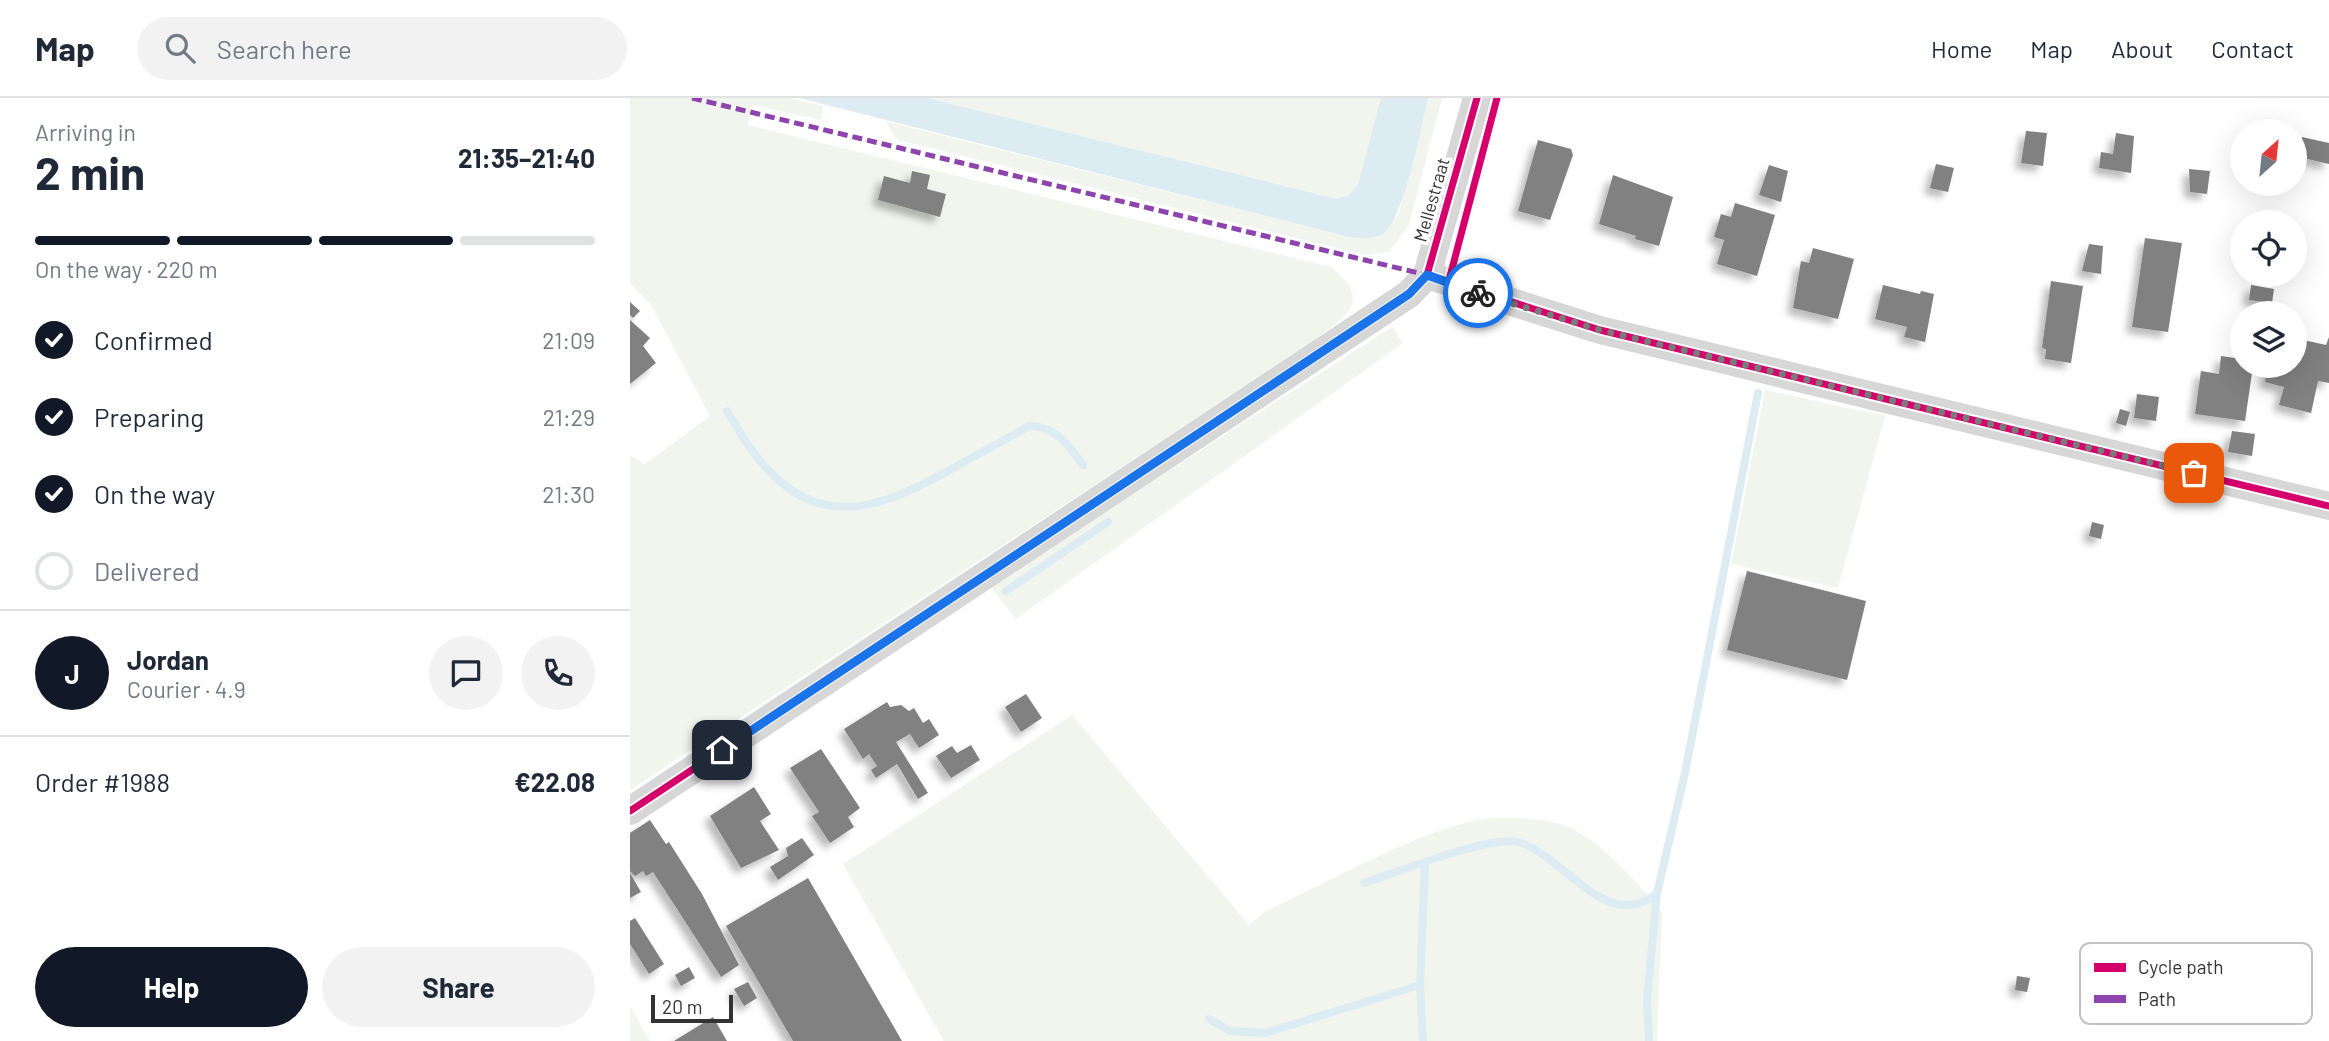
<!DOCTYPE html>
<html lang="en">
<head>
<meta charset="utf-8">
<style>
	body { margin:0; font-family:Barlow,sans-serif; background:#f2f2f3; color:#1f2937; height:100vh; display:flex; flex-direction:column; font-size:26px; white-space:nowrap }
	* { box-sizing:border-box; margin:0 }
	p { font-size:23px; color:#747a83 }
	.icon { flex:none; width:38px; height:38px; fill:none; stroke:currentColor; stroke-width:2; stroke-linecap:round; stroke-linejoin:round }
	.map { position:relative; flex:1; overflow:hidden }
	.sheet { display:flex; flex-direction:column; background:#fff; width:630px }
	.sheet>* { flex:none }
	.needle { width:46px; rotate:27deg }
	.tools { position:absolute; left:1600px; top:21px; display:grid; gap:14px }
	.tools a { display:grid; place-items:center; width:77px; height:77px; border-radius:50%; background:#fff; box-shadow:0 7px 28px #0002; font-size:35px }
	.scale { position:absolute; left:21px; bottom:18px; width:82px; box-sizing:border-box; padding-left:7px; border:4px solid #333; border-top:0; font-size:19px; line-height:24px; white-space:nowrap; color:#333; -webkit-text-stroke:5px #fff; paint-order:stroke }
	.pin { position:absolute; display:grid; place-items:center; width:60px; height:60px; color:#fff; margin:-30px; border-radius:14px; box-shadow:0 4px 10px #0006 }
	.courier { position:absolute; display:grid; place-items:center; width:70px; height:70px; margin:-35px; border:5px solid #1a73e8; border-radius:50%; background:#fff; color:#222; box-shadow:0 2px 9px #0007 }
	.head em { font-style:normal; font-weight:700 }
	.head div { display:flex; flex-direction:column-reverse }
	.head { display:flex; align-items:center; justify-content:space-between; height:119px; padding:0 35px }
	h1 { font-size:46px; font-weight:700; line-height:52px }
	.bar { display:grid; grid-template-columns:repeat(4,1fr); gap:10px 7px; align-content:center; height:84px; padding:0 35px }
	.bar i { height:9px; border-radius:5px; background:#e0e1e3 }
	.bar .active { background:#111827 }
	.bar p { grid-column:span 4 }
	.line { display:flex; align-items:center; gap:18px; padding:0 35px; border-top:2px solid #e0e1e3 }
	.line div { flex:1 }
	.round { display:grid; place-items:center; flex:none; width:74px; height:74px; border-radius:37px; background:#f2f2f3 }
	ol { padding:0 35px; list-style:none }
	li { display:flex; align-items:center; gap:21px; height:77px }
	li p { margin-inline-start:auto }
	li .icon { padding:7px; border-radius:50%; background:#111827; color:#fff; stroke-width:4 }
	li:last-child { color:#747a83 }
	li i { width:38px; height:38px; border:4px solid #e0e1e3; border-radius:50% }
	.cta { display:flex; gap:14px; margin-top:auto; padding:14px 35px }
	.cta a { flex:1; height:80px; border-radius:42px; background:#111827; color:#fff; font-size:28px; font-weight:700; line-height:80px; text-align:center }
	.cta a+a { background:#f2f2f3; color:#1f2937 }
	header { display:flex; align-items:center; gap:42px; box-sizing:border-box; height:98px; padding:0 35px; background:#fff; border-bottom:2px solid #e0e1e3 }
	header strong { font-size:33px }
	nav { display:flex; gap:38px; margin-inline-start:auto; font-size:24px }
	.search { width:490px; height:63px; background:#f2f2f3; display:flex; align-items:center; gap:18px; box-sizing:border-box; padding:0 24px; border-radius:38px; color:#747a83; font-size:26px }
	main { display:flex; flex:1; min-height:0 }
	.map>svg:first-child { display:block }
	.green { fill:#f1f5ed }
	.water { fill:#ddebf3 }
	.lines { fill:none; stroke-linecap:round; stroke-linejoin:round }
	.stream { stroke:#ddebf3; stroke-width:8 }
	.building { fill:#818181; filter:url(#shadow) }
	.street { stroke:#d7d7d7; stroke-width:28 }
	.quiet { stroke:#8e44ad; stroke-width:5; stroke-dasharray:10 5; stroke-linecap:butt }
	.cycleway-casing { stroke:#fff; stroke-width:11 }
	.cycleway { stroke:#d6006c; stroke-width:7 }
	.done { stroke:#7a7a7a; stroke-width:7; stroke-dasharray:0 12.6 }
	.route { stroke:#1a73e8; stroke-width:9 }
	.labels { text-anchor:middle; stroke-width:7; stroke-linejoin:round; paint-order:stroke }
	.street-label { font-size:18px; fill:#333; stroke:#fff }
	.key { fill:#fff; stroke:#c2c2c2; stroke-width:2 }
	.key-label { font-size:19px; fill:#333 }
</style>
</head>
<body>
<header>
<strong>Map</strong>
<div class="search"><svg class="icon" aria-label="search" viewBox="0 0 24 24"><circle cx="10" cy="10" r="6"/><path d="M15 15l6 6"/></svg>Search here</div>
<nav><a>Home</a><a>Map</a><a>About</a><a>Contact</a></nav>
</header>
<main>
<section class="sheet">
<div class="head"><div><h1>2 min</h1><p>Arriving in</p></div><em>21:35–21:40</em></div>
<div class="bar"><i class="active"></i><i class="active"></i><i class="active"></i><i></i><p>On the way · 220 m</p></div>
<ol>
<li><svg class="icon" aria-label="check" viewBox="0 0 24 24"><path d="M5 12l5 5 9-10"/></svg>Confirmed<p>21:09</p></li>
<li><svg class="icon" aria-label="check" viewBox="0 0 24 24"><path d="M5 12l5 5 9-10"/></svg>Preparing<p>21:29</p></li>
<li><svg class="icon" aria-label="check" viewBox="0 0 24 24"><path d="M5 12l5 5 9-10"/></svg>On the way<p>21:30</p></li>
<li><i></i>Delivered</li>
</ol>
<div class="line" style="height:126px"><b class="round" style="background:#111827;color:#fff">J</b><div><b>Jordan</b><p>Courier · 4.9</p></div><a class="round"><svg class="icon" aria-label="chat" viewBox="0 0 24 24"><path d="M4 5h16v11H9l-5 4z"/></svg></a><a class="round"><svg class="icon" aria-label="phone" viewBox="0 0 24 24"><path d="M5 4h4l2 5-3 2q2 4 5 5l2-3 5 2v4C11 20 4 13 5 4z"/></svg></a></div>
<div class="line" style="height:91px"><div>Order #1988</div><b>€22.08</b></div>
<div class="cta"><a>Help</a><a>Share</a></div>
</section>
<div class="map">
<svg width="1699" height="943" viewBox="0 0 1699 943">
	<defs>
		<filter id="shadow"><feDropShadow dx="-6" dy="6" stdDeviation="3.5" flood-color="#0004"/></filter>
	</defs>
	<rect width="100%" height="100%" fill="#fff"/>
	<g class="green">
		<path d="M0 0H159L193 8 191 22 121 7 118 27 701 169C746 205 713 219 681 245L0 692V357L15 366 80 318 21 207 0 186Z"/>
		<path d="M273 0H760L733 97 716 108Z"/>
		<path d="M798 0H812L779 127 759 154 735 157 268 42 255 23 719 139 768 118Z"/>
		<path d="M762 229 773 245 386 521 360 488Z"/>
		<path d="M1135 292 1255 318 1208 490 1101 466Z"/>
		<path d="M442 617 619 827 634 814C698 785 772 741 838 724 864 717 920 719 943 731 980 752 1005 783 1032 814L1027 943H314L213 766Z"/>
		<path d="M0 908 20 943H0Z"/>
	</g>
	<path class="water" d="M169 0H296L707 101 718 98 728 87 751 0H798C791 28 774 125 751 137 741 142 730 140 719 139Z"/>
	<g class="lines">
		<g class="stream">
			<path d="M97 313C111 336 124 359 144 378 201 433 261 404 320 372 346 357 373 343 399 328 426 328 438 347 453 367"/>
			<path d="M376 493 478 424"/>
			<path d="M734 785C766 775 859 737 888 744 932 755 977 838 1027 795L1055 675 1128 295"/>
			<path d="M790 887 793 943"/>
			<path d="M579 921 600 933 635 935 790 887 795 766"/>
			<path d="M1019 943 1017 902 1027 795"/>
		</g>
	</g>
	<g class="building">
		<path d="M1396 33 1417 35 1413 68 1391 65Z"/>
		<path d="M1486 35 1504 38 1501 75 1469 70 1471 54 1483 56Z"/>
		<path d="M1672 39 1699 45V66L1669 59 1668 63H1664V46L1671 47Z"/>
		<path d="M908 42 941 51 943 57 920 122 888 113Z"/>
		<path d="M1306 66 1324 70 1318 94 1300 90Z"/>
		<path d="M1139 67 1158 73 1151 104 1129 97Z"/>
		<path d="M1559 71 1580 73 1577 96 1560 94Z"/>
		<path d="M282 73 300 77 297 91 316 96 310 119 248 102 254 78 280 85Z"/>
		<path d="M983 77 1043 99 1029 148 1005 141 1006 138 969 126Z"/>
		<path d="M1105 105 1145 117 1127 178 1087 166 1094 142 1084 139 1091 116 1101 119Z"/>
		<path d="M1515 140 1552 145 1538 234 1502 229Z"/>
		<path d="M1459 146 1473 148 1471 176 1452 173Z"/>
		<path d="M1183 150 1224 161 1208 221 1163 210 1171 163 1179 165Z"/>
		<path d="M1421 183 1453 188 1441 265 1415 261 1416 251 1412 250Z"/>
		<path d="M1253 187 1290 196 1291 193 1304 196 1295 244 1274 239 1277 229 1245 221Z"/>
		<path d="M1621 187 1644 191 1642 205 1619 202Z"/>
		<path d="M0 204 10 213 3 220 0 217Z"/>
		<path d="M0 222 20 240 13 248 26 265 0 286Z"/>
		<path d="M1699 239V285L1688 283 1681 315 1649 307 1654 289 1635 284 1637 268 1656 271 1657 268H1664V240L1696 247Z"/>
		<path d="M1591 258 1612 261V268H1623L1615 323 1565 316 1571 273 1589 276Z"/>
		<path d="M1507 296 1529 299 1526 323 1504 320Z"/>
		<path d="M1490 311 1500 314 1496 328 1486 325Z"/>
		<path d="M1602 333 1625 336 1622 358 1598 354Z"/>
		<path d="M1462 424 1474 427 1471 441 1459 438Z"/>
		<path d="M1117 473 1236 503 1217 582 1097 552Z"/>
		<path d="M396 596 412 620 391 634 375 609Z"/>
		<path d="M257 604 260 609 271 607 279 613 284 610 293 625 299 621 309 637 289 650 280 636 266 644 298 695 288 701 267 666 246 680 241 672 247 668 239 656 233 661 214 631Z"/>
		<path d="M341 647 350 662 321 680 306 658 322 648 327 655Z"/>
		<path d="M191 651 230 710 218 719 224 729 200 745 182 718 189 714 160 670Z"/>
		<path d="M124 689 141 716 130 723 149 752 111 770 80 718Z"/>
		<path d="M20 722 36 746 39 744 72 796 109 867 91 879 23 774 16 778 13 773 5 778 0 773V735Z"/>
		<path d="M172 740 184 757 148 782 140 769 158 758 156 750Z"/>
		<path d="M0 775 11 794 0 800Z"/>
		<path d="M178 780 272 943H163L96 828Z"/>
		<path d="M5 820 34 866 19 876 0 846V823Z"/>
		<path d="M59 869 65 880 51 888 45 877Z"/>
		<path d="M1387 878 1400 880 1397 894 1385 892Z"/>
		<path d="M118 884 127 900 114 908 104 891Z"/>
		<path d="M83 919 97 943H44Z"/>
	</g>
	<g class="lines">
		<g class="street">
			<path d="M797 177 970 232 1699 408"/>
			<path d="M0 713 779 196 797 177 847 0"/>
		</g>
		<path class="quiet" d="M62 0 797 177"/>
		<g class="cycleway-casing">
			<g id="cycleway">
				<path d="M797 177 970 232 1699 408"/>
				<path d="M818 186 867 0"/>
				<path d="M0 713 779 196 797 177 847 0"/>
			</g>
		</g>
		<use href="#cycleway" class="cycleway"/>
	</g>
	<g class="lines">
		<path class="done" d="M848 195 970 232 1564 375"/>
		<path class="route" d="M92 652 779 196 797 177 848 195"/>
	</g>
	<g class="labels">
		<g class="street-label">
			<text transform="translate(802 102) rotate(-74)" y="6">Mellestraat</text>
		</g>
	</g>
	<rect x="1450" y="845" width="232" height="81" rx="10" class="key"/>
	<rect x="1464" y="865" width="32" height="9" fill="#d6006c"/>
	<rect x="1464" y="897" width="32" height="8" fill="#8e44ad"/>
	<g class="key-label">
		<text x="1508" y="876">Cycle path</text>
		<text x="1508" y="908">Path</text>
	</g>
</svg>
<div class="tools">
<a><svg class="needle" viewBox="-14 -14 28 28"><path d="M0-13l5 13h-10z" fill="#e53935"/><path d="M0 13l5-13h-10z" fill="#747a83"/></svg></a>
<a><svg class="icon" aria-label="locate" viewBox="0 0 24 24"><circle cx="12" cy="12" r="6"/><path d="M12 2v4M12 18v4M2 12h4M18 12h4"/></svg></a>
<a><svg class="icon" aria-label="layers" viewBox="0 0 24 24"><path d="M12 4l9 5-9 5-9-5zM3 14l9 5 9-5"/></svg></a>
</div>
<div class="scale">20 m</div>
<div class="pin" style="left:1564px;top:375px;background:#ea580c"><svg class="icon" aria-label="bag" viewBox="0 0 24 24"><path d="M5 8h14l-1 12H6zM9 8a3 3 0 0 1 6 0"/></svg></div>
<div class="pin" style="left:92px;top:652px;background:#1f2937"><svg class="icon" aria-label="home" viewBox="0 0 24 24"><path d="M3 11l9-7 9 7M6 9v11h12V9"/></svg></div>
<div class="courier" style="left:848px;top:195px"><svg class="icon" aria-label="bike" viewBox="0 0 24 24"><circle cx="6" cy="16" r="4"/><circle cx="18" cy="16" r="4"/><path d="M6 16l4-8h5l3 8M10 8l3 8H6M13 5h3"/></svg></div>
</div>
</main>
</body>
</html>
